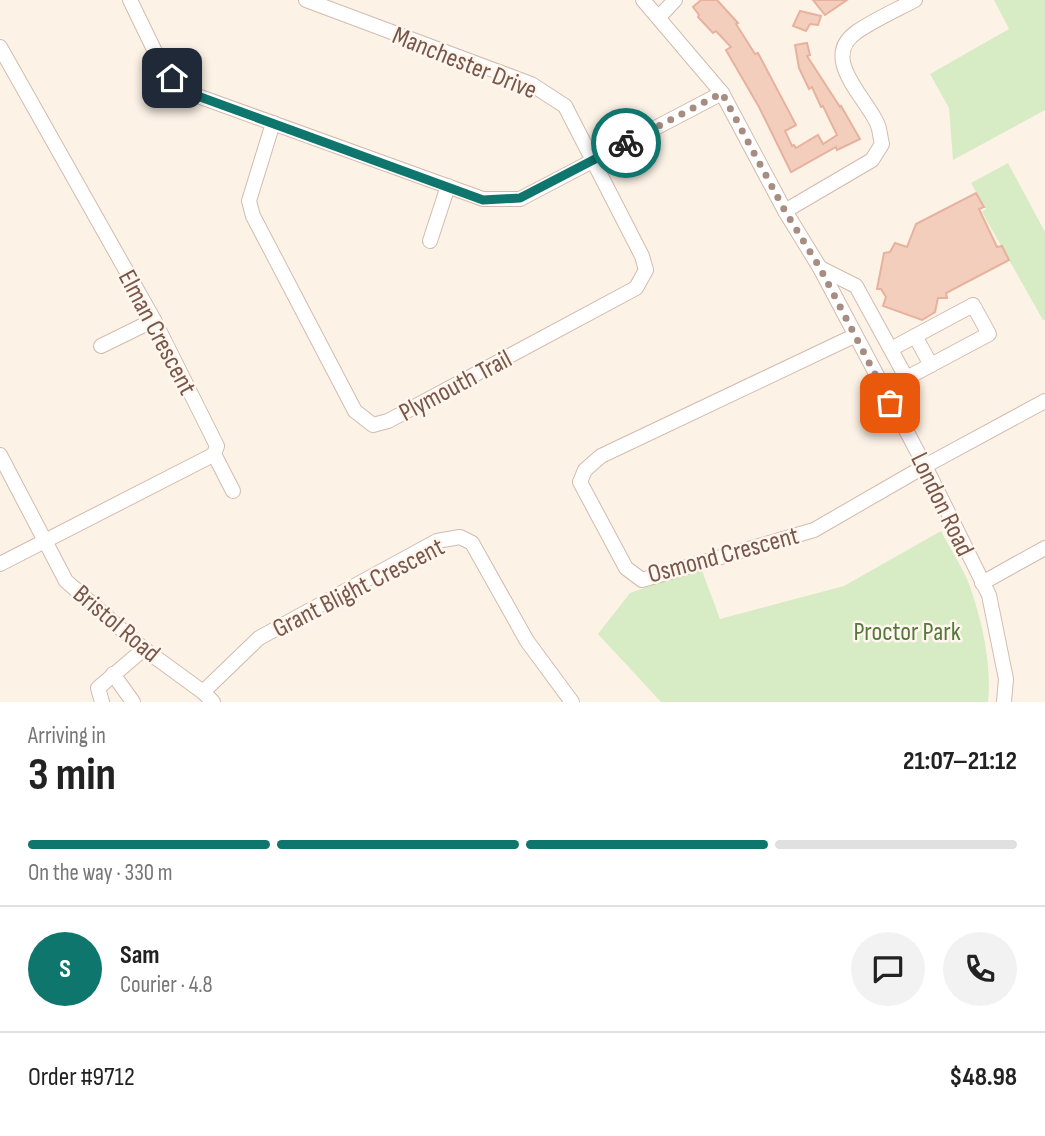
<!DOCTYPE html>
<html lang="en">
<head>
<meta charset="utf-8">
<style>
	body { margin:0; font-family:"Sofia Sans Condensed",sans-serif; background:#f2f2f2; color:#222; height:100vh; display:flex; flex-direction:column; font-size:26px; white-space:nowrap }
	* { box-sizing:border-box; margin:0 }
	p { font-size:23px; color:#767676 }
	.icon { flex:none; width:38px; height:38px; fill:none; stroke:currentColor; stroke-width:2; stroke-linecap:round; stroke-linejoin:round }
	.map { position:relative; height:702px; overflow:hidden }
	.side { display:flex; flex-direction:column; background:#fff; flex:1 }
	.side>* { flex:none }
	.pin { position:absolute; display:grid; place-items:center; width:60px; height:60px; color:#fff; margin:-30px; border-radius:14px; box-shadow:0 4px 10px #0006 }
	.courier { position:absolute; display:grid; place-items:center; width:70px; height:70px; margin:-35px; border:5px solid #0f766e; border-radius:50%; background:#fff; color:#222; box-shadow:0 2px 9px #0007 }
	.overview em { font-style:normal; font-weight:700 }
	.overview div { display:flex; flex-direction:column-reverse }
	.overview { display:flex; align-items:center; justify-content:space-between; height:119px; padding:0 28px }
	h1 { font-size:46px; font-weight:700; line-height:52px }
	.bar { display:grid; grid-template-columns:repeat(4,1fr); gap:10px 7px; align-content:center; height:84px; padding:0 28px }
	.bar i { height:9px; border-radius:5px; background:#e0e0e0 }
	.bar .active { background:#0f766e }
	.bar p { grid-column:span 4 }
	.line { display:flex; align-items:center; gap:18px; padding:0 28px; border-top:2px solid #e0e0e0 }
	.line div { flex:1 }
	.round { display:grid; place-items:center; flex:none; width:74px; height:74px; border-radius:37px; background:#f2f2f2 }
	.map>svg:first-child { display:block }
	.green { fill:#d7ebc4 }
	.building { fill:#f3cebd; stroke:#e7b29d; stroke-width:2 }
	.lines { fill:none; stroke-linecap:round; stroke-linejoin:round }
	.minor-casing { stroke:#d2bbae; stroke-width:16 }
	.minor { stroke:#fff; stroke-width:14 }
	.done { stroke:#a78d81; stroke-width:7; stroke-dasharray:0 12.6 }
	.route { stroke:#0f766e; stroke-width:9 }
	.labels { text-anchor:middle; stroke-width:5; stroke-linejoin:round; paint-order:stroke }
	.street-label { font-size:26px; fill:#78564a; stroke:#fff6ed }
	.park-label { font-size:26px; fill:#54783e; stroke:#fff6ed }
</style>
</head>
<body>
<div class="map">
<svg width="1045" height="702" viewBox="0 0 1045 702">
	<rect width="100%" height="100%" fill="#fdf2e6"/>
	<g class="green">
		<path d="M994 0H1045V110L953 160 949 108 930 74 1009 29Z"/>
		<path d="M1008 163 1045 232V319L1043 320 982 212 986 209 971 183Z"/>
		<path d="M941 531C950 549 962 566 969 584 982 620 992 665 988 702H661L598 634 630 593 701 568 720 619 844 586Z"/>
	</g>
	<g class="building">
		<path d="M701 0H717L738 23 736 24 755 54 758 53 796 125 785 131 792 146 794 145 796 148 818 135 823 144 837 135 823 106 821 107 812 87 809 89 799 68 795 45 807 43 810 55 807 56 840 107 841 106 860 139 837 150 836 147 791 172 759 107 726 50 731 47 716 31 713 33 698 17 699 15 693 7Z"/>
		<path d="M813 0H847L825 15Z"/>
		<path d="M800 11 821 16 818 25 810 24 806 31 793 26Z"/>
		<path d="M976 193 984 207 979 209 997 247 1002 246 1009 260 946 293 947 298H938L935 312 922 320 883 306 886 297 881 289H877L884 253 890 252 895 243 907 247 916 224Z"/>
	</g>
	<g class="lines">
		<g class="minor-casing">
			<g id="minor">
				<path d="M130 0 162 66 181 90 483 199H520L722 93"/>
				<path d="M643 0 722 93 785 211 820 268 925 466 989 595 1006 679 1004 702"/>
				<path d="M659 17 675 0"/>
				<path d="M0 47 154 320 217 446 214 454 209 457 0 564"/>
				<path d="M273 123 249 201 253 216 355 411 373 425 388 421 636 288 646 270 642 256 565 106 531 84 306 0"/>
				<path d="M785 211 872 160 882 144C880 137 880 129 877 123 864 95 819 57 858 31 876 19 896 10 915 0"/>
				<path d="M430 241 448 186"/>
				<path d="M820 268 856 286 907 379"/>
				<path d="M854 336 601 456 585 470 580 482 626 568 642 580 814 530 925 466 1045 401"/>
				<path d="M915 336 931 365"/>
				<path d="M101 346 154 320"/>
				<path d="M884 390 989 334 973 305 891 349"/>
				<path d="M214 454 233 491"/>
				<path d="M0 455 66 581 144 649 203 692 213 702"/>
				<path d="M982 583 1045 548"/>
				<path d="M113 674 133 702"/>
				<path d="M203 692 259 638 437 541 460 537 472 543 527 641 572 702"/>
				<path d="M102 702 98 688 144 649"/>
			</g>
		</g>
		<use href="#minor" class="minor"/>
	</g>
	<g class="lines">
		<path class="done" d="M626 143 722 93 785 211 820 268 890 403"/>
		<path class="route" d="M172 78 181 90 483 200 520 198 626 143"/>
	</g>
	<g class="labels">
		<g class="street-label">
			<text transform="translate(465 62) rotate(22)" y="9">Manchester Drive</text>
			<text transform="translate(158 332) rotate(62)" y="9">Elman Crescent</text>
			<text transform="translate(455 385) rotate(-28)" y="9">Plymouth Trail</text>
			<text transform="translate(943 504) rotate(64)" y="9">London Road</text>
			<text transform="translate(723 554) rotate(-15)" y="9">Osmond Crescent</text>
			<text transform="translate(358 587) rotate(-27)" y="9">Grant Blight Crescent</text>
			<text transform="translate(117 623) rotate(40)" y="9">Bristol Road</text>
		</g>
		<g class="park-label">
			<text x="907" y="640">Proctor Park</text>
		</g>
	</g>
</svg>
<div class="pin" style="left:890px;top:403px;background:#ea580c"><svg class="icon" aria-label="bag" viewBox="0 0 24 24"><path d="M5 8h14l-1 12H6zM9 8a3 3 0 0 1 6 0"/></svg></div>
<div class="pin" style="left:172px;top:78px;background:#1f2937"><svg class="icon" aria-label="home" viewBox="0 0 24 24"><path d="M3 11l9-7 9 7M6 9v11h12V9"/></svg></div>
<div class="courier" style="left:626px;top:143px"><svg class="icon" aria-label="bike" viewBox="0 0 24 24"><circle cx="6" cy="16" r="4"/><circle cx="18" cy="16" r="4"/><path d="M6 16l4-8h5l3 8M10 8l3 8H6M13 5h3"/></svg></div>
</div>
<section class="side">
<div class="overview"><div><h1>3 min</h1><p>Arriving in</p></div><em>21:07–21:12</em></div>
<div class="bar"><i class="active"></i><i class="active"></i><i class="active"></i><i></i><p>On the way · 330 m</p></div>
<div class="line" style="height:126px"><b class="round" style="background:#0f766e;color:#fff">S</b><div><b>Sam</b><p>Courier · 4.8</p></div><a class="round"><svg class="icon" aria-label="chat" viewBox="0 0 24 24"><path d="M4 5h16v11H9l-5 4z"/></svg></a><a class="round"><svg class="icon" aria-label="phone" viewBox="0 0 24 24"><path d="M5 4h4l2 5-3 2q2 4 5 5l2-3 5 2v4C11 20 4 13 5 4z"/></svg></a></div>
<div class="line" style="height:91px"><div>Order #9712</div><b>$48.98</b></div>
</section>
</body>
</html>
